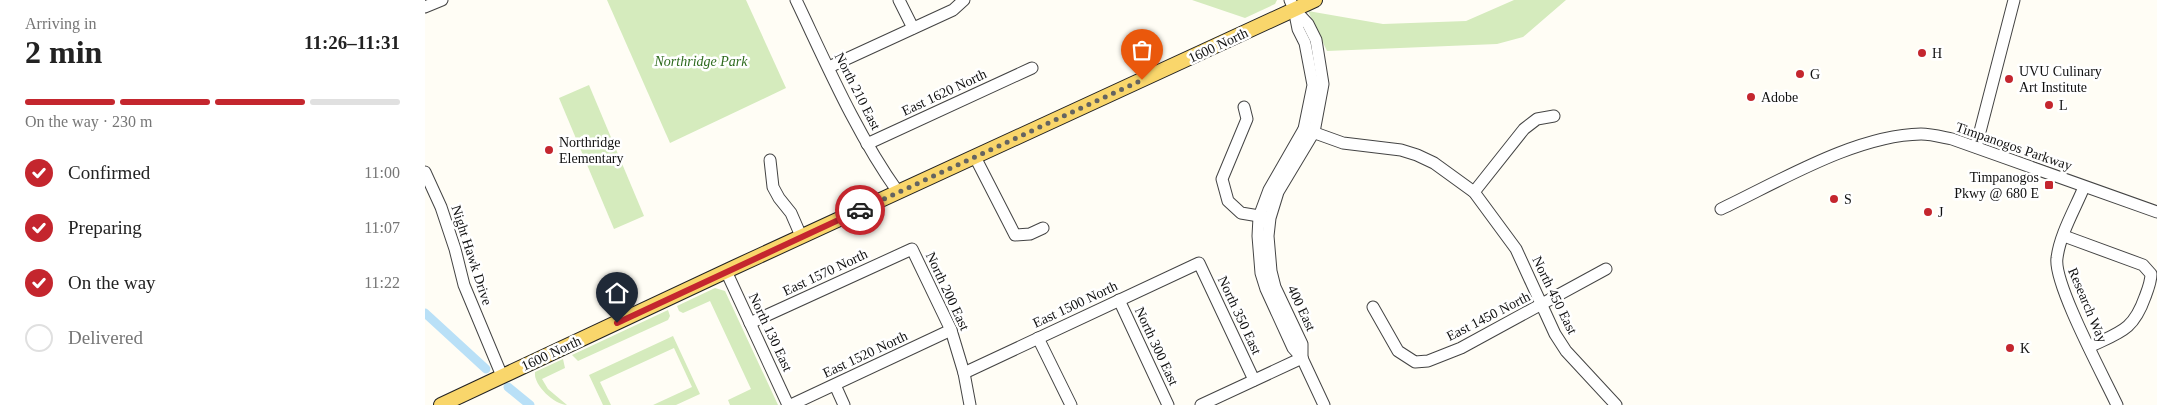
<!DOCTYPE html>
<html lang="en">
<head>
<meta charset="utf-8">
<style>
	body { margin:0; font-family:Georgia,serif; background:#f6f6f6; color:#222; height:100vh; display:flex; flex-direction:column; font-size:19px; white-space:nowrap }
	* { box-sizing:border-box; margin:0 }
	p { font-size:16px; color:#767676 }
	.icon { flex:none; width:28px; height:28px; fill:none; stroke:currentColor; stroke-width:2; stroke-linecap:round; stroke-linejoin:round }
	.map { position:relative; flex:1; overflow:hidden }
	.side { display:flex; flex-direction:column; background:#fff; width:425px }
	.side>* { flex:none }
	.pin { position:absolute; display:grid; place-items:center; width:42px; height:42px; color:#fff; margin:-51px -21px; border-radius:50% 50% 50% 0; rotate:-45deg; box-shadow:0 0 5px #0007 }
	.pin .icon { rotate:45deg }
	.courier { position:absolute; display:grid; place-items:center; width:50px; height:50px; margin:-25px; border:4px solid #c4262e; border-radius:50%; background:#fff; color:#222; box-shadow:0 1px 6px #0007 }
	.headline em { font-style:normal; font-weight:700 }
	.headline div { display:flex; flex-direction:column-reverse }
	.headline { display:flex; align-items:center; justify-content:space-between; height:85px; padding:0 25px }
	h1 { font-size:32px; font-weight:700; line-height:38px }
	.bar { display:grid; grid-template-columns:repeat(4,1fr); gap:8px 5px; align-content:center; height:60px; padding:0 25px }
	.bar i { height:6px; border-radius:4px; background:#e0e0e0 }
	.bar .on { background:#c4262e }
	.bar p { grid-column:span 4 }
	ol { padding:0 25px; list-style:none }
	li { display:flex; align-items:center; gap:15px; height:55px }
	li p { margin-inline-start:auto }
	li .icon { padding:5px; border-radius:50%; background:#c4262e; color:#fff; stroke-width:4 }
	li:last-child { color:#767676 }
	li i { width:28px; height:28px; border:2px solid #e0e0e0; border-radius:50% }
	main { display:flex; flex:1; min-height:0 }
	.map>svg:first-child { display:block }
	.green { fill:#d5ebbd }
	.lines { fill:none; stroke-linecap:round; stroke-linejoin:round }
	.canal { stroke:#b9e0f7; stroke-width:9 }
	.minor-casing { stroke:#444; stroke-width:13 }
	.major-casing { stroke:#222; stroke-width:16 }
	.minor { stroke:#fff; stroke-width:11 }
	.major { stroke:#f9d66b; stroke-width:14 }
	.done { stroke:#646461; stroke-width:5; stroke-dasharray:0 9 }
	.route { stroke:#c4262e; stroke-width:6 }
	.poi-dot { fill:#c4262e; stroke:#fff; stroke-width:2 }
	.labels { text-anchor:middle; stroke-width:5; stroke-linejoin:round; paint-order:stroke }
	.street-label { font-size:14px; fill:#111; stroke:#fff }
	.poi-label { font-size:14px; fill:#111; stroke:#fff; text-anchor:start }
	.park-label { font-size:14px; font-style:italic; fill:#2f6b1f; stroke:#fff }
</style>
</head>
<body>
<main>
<section class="side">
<div class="headline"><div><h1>2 min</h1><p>Arriving in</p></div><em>11:26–11:31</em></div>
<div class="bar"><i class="on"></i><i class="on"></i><i class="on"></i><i></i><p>On the way · 230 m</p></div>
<ol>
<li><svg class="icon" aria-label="check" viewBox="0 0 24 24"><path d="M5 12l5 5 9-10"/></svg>Confirmed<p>11:00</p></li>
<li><svg class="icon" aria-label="check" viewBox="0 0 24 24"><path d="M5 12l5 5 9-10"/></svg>Preparing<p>11:07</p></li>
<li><svg class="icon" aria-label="check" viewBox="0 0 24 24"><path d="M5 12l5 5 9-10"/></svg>On the way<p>11:22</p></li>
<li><i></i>Delivered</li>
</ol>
</section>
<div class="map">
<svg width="1732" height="405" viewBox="0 0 1732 405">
	<rect width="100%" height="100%" fill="#fffdf5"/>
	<g class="green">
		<path d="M182 0H321L361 88 245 143Z"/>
		<path d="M767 0H852L850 4 820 18Z"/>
		<path d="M1089 0H1141L1098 37 1072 44 902 51 883 11 958 24 1041 21Z"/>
		<path d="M164 85 219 216 189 229 134 98Z"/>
		<path d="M290 288 300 291 353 405H305L303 400 326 389 285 301 258 313 254 311 252 306Z"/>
		<path d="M243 310 245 316 243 320 153 361 147 355Z"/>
		<path d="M248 336 275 394 251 405H228L267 387 249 348 175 382 186 405H178L164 375Z"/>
		<path d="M138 359 140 368 117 379 123 389 142 405C130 405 108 385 110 372Z"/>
	</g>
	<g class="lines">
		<g class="canal">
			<path d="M0 313 61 369"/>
			<path d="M83 387 105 405"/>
		</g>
		<g class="minor-casing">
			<g id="minor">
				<path d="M371 0C402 65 431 133 473 192"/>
				<path d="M474 0 488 28"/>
				<path d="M865 0 869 9 873 29 880 43 888 85 879 129 844 190 834 217 833 236 836 273 841 289 868 348 877 358 899 405"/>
				<path d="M0 7 17 0"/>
				<path d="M869 9 883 24 891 40 898 84 889 132 853 192 845 218 843 236 846 271 850 287 877 344V358"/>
				<path d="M404 67 528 10 539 0"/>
				<path d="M819 107 822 119 797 179 803 201 816 213 840 217"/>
				<path d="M879 129 918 143 976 150 992 155 1009 163 1049 192 1091 249 1130 334 1141 351 1191 405"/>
				<path d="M442 144 607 68"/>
				<path d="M1551 147 1589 0"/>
				<path d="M550 157 590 235 605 234 618 228"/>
				<path d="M345 160 348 187 354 198 366 213 376 236"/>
				<path d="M0 172 16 207 30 249 39 285 77 376"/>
				<path d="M1659 187C1650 209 1635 234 1632 258 1628 283 1679 377 1692 405"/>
				<path d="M1049 192 1099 129 1112 119 1129 116"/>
				<path d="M1296 209C1355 181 1431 135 1496 134 1506 134 1517 137 1527 139L1732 212"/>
				<path d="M1639 236 1718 265 1726 274C1726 282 1723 289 1720 297 1708 331 1695 332 1664 347"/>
				<path d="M301 271 363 405"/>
				<path d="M694 300 743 405"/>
				<path d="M948 307 973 351 990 362 1003 361 1036 348 1181 269"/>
				<path d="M325 323 487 249 526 330 539 373 545 405"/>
				<path d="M613 338 646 405"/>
				<path d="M539 373 774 263 829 380"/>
				<path d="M410 385 419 405"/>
				<path d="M366 405 526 330"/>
				<path d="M776 405 877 358"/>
			</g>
		</g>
		<g class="major-casing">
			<path id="major" d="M16 405 308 268 890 0"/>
		</g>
		<use href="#minor" class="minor"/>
		<use href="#major" class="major"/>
	</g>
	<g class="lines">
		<path class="done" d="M435 210 717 80"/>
		<path class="route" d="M192 323 435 210"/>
	</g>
	<g class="poi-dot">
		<circle cx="1497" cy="53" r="5"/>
		<circle cx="1375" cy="74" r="5"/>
		<circle cx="1584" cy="79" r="5"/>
		<circle cx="1326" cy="97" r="5"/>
		<circle cx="1624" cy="105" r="5"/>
		<circle cx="124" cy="150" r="5"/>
		<rect x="1619" y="180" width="10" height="10" rx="2.5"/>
		<circle cx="1409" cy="199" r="5"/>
		<circle cx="1503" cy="212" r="5"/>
		<circle cx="1585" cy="348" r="5"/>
	</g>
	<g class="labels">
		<g class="street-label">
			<text transform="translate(793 45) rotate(-25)" y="5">1600 North</text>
			<text transform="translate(433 91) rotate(63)" y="5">North 210 East</text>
			<text transform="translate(519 92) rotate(-25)" y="5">East 1620 North</text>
			<text transform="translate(1589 146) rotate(19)" y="5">Timpanogos Parkway</text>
			<text transform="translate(47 255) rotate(72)" y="5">Night Hawk Drive</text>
			<text transform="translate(400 272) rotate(-25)" y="5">East 1570 North</text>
			<text transform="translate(523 291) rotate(65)" y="5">North 200 East</text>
			<text transform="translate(1130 295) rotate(64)" y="5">North 450 East</text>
			<text transform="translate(650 304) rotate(-25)" y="5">East 1500 North</text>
			<text transform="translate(1663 305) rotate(67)" y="5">Research Way</text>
			<text transform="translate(877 308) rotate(65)" y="5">400 East</text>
			<text transform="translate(815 315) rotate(65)" y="5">North 350 East</text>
			<text transform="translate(1063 316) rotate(-27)" y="5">East 1450 North</text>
			<text transform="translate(346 332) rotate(65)" y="5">North 130 East</text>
			<text transform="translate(732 346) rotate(65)" y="5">North 300 East</text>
			<text transform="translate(126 353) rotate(-25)" y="5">1600 North</text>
			<text transform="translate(440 354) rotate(-25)" y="5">East 1520 North</text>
		</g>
		<g class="poi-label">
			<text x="1507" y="58">H</text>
			<text x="1594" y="76">UVU Culinary<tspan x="1594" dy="16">Art Institute</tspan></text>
			<text x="1385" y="79">G</text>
			<text x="1336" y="102">Adobe</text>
			<text x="1634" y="110">L</text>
			<text x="134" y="147">Northridge<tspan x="134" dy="16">Elementary</tspan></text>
			<text x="1614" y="182" text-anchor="end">Timpanogos<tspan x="1614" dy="16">Pkwy @ 680 E</tspan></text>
			<text x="1419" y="204">S</text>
			<text x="1513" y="217">J</text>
			<text x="1595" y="353">K</text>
		</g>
		<g class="park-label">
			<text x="276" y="66">Northridge Park</text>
		</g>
	</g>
</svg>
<div class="pin" style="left:717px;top:80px;background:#ea580c"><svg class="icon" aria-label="bag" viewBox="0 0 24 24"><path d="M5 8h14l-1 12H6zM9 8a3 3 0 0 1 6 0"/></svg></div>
<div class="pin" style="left:192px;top:323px;background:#1f2937"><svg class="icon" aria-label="home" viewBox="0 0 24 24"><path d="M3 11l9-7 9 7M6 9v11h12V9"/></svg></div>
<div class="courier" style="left:435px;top:210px"><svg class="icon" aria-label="car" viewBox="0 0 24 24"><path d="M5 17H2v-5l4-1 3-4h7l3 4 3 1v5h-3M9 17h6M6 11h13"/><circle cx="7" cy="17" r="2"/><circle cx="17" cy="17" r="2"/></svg></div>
</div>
</main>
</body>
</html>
